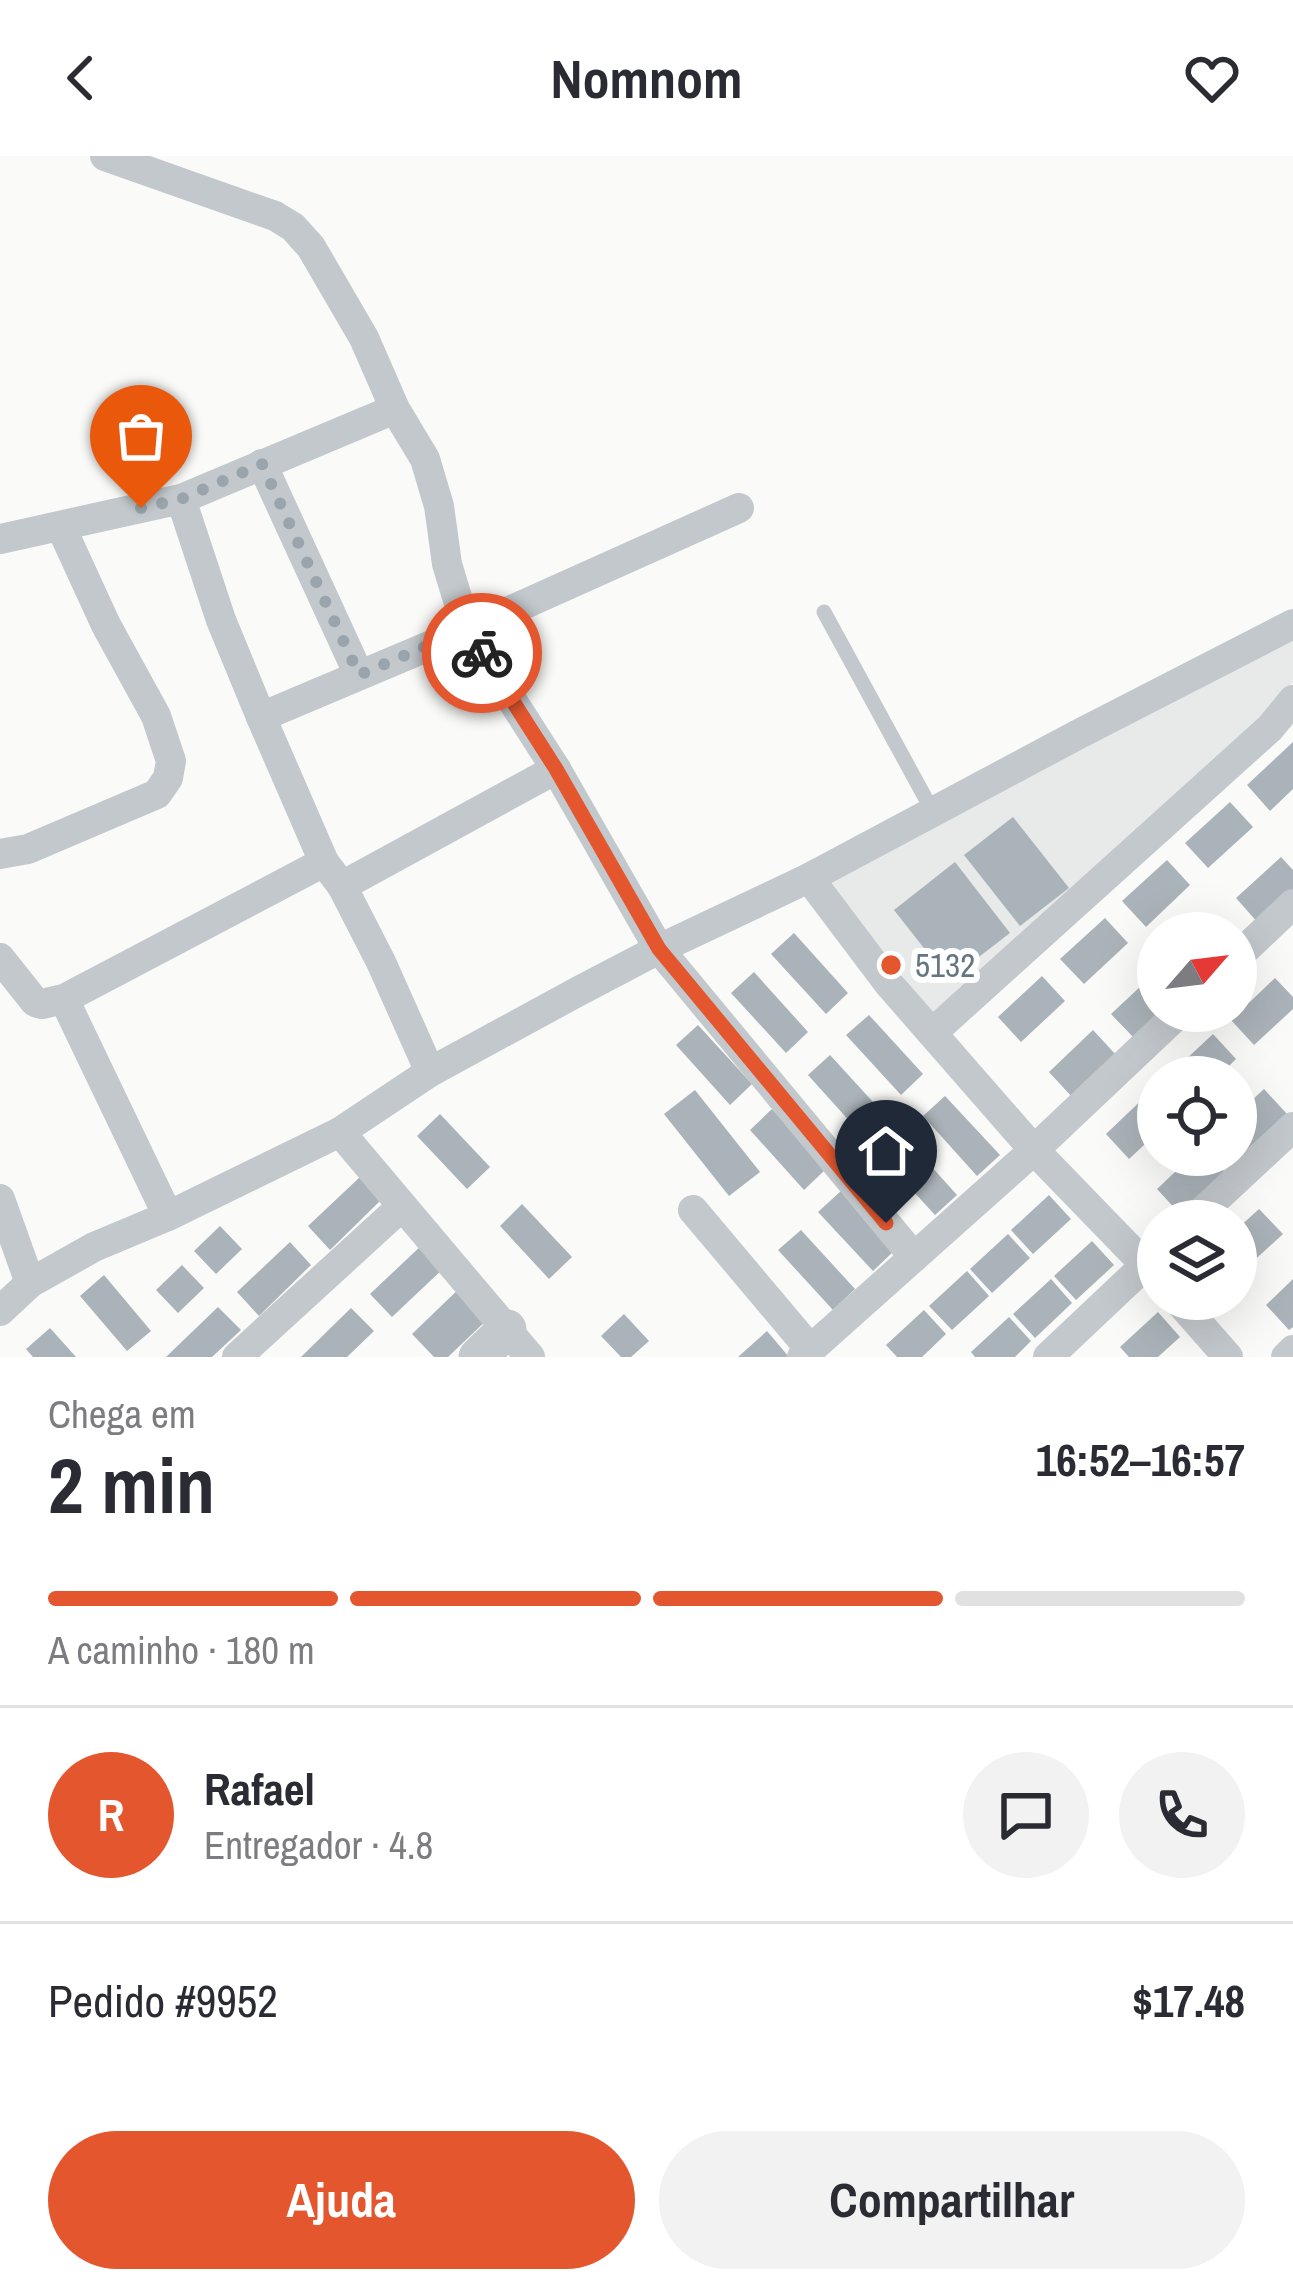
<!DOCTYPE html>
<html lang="pt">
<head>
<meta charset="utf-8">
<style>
	body { margin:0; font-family:"Archivo Narrow",sans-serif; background:#f2f2f3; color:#2b2b33; height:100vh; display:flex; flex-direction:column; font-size:45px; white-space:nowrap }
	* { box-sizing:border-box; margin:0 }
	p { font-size:39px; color:#7c7c81 }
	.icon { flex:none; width:66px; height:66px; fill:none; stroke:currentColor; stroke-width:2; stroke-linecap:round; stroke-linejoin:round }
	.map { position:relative; height:1201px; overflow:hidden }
	.drawer { display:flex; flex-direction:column; background:#fff; flex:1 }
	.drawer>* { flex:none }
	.needle { width:78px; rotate:62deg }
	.buttons { position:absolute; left:1137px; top:756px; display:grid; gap:24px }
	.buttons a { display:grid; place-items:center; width:120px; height:120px; border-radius:50%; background:#fff; box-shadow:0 12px 48px #0002; font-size:60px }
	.pin { position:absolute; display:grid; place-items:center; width:102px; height:102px; color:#fff; margin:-123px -51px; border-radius:50% 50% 50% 0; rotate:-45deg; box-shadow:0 0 12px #0007 }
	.pin .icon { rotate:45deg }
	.courier { position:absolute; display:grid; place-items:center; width:120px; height:120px; margin:-60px; border:9px solid #e4572e; border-radius:50%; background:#fff; color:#222; box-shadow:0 3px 15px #0007 }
	.overview em { font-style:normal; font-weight:700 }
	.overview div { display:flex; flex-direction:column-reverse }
	.overview { display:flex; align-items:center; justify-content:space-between; height:204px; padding:0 48px }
	h1 { font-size:78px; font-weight:700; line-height:90px }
	.bar { display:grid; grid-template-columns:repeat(4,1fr); gap:18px 12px; align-content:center; height:144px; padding:0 48px }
	.bar i { height:15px; border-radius:9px; background:#e1e1e2 }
	.bar .active { background:#e4572e }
	.bar p { grid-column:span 4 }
	.line { display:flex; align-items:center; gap:30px; padding:0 48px; border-top:3px solid #e1e1e2 }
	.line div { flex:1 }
	.round { display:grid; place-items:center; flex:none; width:126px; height:126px; border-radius:63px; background:#f2f2f3 }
	.primary-button { display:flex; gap:24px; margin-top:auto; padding:24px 48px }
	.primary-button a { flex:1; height:138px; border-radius:72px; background:#e4572e; color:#fff; font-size:48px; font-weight:700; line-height:138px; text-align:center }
	.primary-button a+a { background:#f2f2f3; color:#2b2b33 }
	header { display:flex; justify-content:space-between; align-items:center; height:156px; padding:0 48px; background:#fff; font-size:54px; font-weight:700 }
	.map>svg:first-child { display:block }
	.built { fill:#e8e9e9 }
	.building { fill:#aab3b9 }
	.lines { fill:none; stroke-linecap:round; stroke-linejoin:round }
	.service { stroke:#c3c8cc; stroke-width:15 }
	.minor { stroke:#c3c8cc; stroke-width:30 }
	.tertiary { stroke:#c3c8cc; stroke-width:39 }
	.done { stroke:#99a4ac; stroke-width:12; stroke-dasharray:0 21.6 }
	.route { stroke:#e4572e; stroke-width:15 }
	.poi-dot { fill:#e4572e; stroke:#fff; stroke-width:4.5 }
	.labels { text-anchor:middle; stroke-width:12; stroke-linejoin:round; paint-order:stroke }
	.poi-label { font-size:33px; fill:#657683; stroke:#fff; text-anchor:start }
</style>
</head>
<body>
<header><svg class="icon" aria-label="back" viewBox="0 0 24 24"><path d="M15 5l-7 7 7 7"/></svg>Nomnom<svg class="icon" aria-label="heart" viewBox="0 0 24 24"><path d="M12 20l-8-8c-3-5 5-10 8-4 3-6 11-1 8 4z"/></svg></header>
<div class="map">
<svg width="1293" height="1201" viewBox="0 0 1293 1201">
	<rect width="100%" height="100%" fill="#fafaf8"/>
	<path class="built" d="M1293 480V526L1276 550 935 860 826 727Z"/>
	<g class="building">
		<path d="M1293 586V633L1270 655 1247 629Z"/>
		<path d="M1230 646 1253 671 1208 712 1185 687Z"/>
		<path d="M1013 661 1069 732 1020 770 964 699Z"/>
		<path d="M1281 701 1293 714V736L1259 768 1236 742Z"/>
		<path d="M1167 704 1190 729 1146 771 1122 745Z"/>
		<path d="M955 706 1010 777 949 824 894 754Z"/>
		<path d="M1105 762 1128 787 1084 828 1060 803Z"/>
		<path d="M794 777 848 837 826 858 771 798Z"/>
		<path d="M754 816 808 876 786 897 731 837Z"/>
		<path d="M1156 816 1158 819V855H1165L1135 883 1111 858Z"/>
		<path d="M1042 820 1065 845 1021 886 998 861Z"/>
		<path d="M1275 822 1293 841V853L1254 889 1231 864Z"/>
		<path d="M869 859 923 918 901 939 846 879Z"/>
		<path d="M698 869 752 928 730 949 676 889Z"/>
		<path d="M1093 874 1117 900 1072 941 1049 916Z"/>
		<path d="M1213 878 1236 903 1218 921H1167Z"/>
		<path d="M830 899 884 958 862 979 808 919Z"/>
		<path d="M1264 933 1287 958 1243 1000 1236 992V959Z"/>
		<path d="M695 934 760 1016 729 1040 664 958Z"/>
		<path d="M1150 936 1158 944V976L1129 1003 1106 978Z"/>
		<path d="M945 940 1000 999 977 1020 923 960Z"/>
		<path d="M772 953 826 1013 804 1034 750 974Z"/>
		<path d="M440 958 490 1011 467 1033 417 980Z"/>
		<path d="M903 979 957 1039 935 1059 880 999Z"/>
		<path d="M1193 999H1209L1225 1016 1180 1058 1157 1033Z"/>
		<path d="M360 1021 382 1043 330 1094 308 1070Z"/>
		<path d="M841 1035 895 1094 873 1115 818 1056Z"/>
		<path d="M1049 1039 1071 1063 1033 1098 1011 1074Z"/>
		<path d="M522 1048 572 1101 549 1123 500 1070Z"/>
		<path d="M1259 1053 1283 1078 1236 1121V1074Z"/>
		<path d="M220 1070 242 1093 216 1118 194 1095Z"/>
		<path d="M801 1074 855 1133 833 1154 778 1094Z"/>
		<path d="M1008 1078 1030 1102 992 1137 970 1113Z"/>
		<path d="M1092 1085 1114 1109 1076 1144 1054 1120Z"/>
		<path d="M290 1086 311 1109 259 1160 237 1136Z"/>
		<path d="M423 1088 445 1111 392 1161 370 1138Z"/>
		<path d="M182 1109 204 1132 178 1157 156 1134Z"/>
		<path d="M967 1115 989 1140 952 1174 929 1150Z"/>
		<path d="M104 1119 151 1175 127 1195 80 1140Z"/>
		<path d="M1051 1123 1072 1147 1035 1182 1013 1158Z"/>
		<path d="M1293 1123V1171L1289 1174 1266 1149Z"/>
		<path d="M464 1128 493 1158 448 1201H434L412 1178Z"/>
		<path d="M218 1151 241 1174 212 1201H166Z"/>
		<path d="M351 1152 374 1175 347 1201H301Z"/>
		<path d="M924 1154 946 1178 922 1201H897L886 1189Z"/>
		<path d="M1158 1156 1180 1181 1158 1201H1129L1120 1191Z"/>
		<path d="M624 1158 649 1185 631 1201H621L601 1180Z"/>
		<path d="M1009 1161 1031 1185 1015 1201H975L971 1196Z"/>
		<path d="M50 1172 76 1201H33L26 1193Z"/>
		<path d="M767 1175 789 1201H738Z"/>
	</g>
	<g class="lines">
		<path class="service" d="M824 456 933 656"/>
		<g class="minor">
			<path d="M105 0 275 60 293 71 311 91 364 182 395 253 425 303 439 350 447 408 467 474 556 613 659 793 914 1101"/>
			<path d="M262 308 359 519"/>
			<path d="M181 343 395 253"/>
			<path d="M0 383 181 343 221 464 261 561 324 706 342 730 381 806 430 916"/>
			<path d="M261 561 467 474 739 352"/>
			<path d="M0 698 28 693 157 638 168 622 171 605 156 560 106 469 61 371"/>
			<path d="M809 722 889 828 1034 994 1158 1122"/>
			<path d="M342 730 556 613"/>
			<path d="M0 802 35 846 42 848 64 843 324 706"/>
			<path d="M1236 802 1293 748"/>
			<path d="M64 843 168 1060"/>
			<path d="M933 876 1270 572 1293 544"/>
			<path d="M340 976 530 1201"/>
			<path d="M0 1043 30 1127"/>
			<path d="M693 1054 810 1193"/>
			<path d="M1192 1065 1293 971"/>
			<path d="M1177 1143 1228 1201"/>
			<path d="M0 1155 30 1127 94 1091 168 1060 340 976 430 916 579 835 659 793 809 722 1077 579 1293 468"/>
			<path d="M237 1201 401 1051"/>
			<path d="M802 1201 1034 994 1181 855"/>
			<path d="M1048 1201 1157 1098"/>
			<path d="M1286 1201 1293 1194"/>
		</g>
		<path class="tertiary" d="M478 1201 507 1173"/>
	</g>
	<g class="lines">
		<path class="done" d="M141 352 181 343 262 308 359 519 466 473 482 497"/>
		<path class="route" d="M482 497 556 613 659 793 886 1067"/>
	</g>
	<circle class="poi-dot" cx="891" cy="809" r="12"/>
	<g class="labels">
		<g class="poi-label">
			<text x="915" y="821">5132</text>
		</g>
	</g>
</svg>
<div class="buttons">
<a><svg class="needle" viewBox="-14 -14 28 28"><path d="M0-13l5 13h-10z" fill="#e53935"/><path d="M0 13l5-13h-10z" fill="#7c7c81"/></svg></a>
<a><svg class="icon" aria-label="locate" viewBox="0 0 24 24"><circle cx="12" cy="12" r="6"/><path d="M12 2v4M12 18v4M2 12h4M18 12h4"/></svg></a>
<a><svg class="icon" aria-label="layers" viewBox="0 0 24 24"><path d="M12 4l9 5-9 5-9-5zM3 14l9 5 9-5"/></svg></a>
</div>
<div class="pin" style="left:141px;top:352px;background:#ea580c"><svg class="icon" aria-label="bag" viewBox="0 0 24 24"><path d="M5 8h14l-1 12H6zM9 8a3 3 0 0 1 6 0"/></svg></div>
<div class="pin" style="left:886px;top:1067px;background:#1f2937"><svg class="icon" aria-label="home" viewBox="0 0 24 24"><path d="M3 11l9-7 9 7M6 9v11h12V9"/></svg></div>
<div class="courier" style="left:482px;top:497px"><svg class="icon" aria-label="bike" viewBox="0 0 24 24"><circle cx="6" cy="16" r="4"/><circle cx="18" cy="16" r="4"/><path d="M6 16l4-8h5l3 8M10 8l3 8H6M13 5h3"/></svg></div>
</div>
<section class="drawer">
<div class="overview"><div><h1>2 min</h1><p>Chega em</p></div><em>16:52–16:57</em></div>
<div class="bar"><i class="active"></i><i class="active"></i><i class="active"></i><i></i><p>A caminho · 180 m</p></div>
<div class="line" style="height:216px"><b class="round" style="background:#e4572e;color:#fff">R</b><div><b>Rafael</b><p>Entregador · 4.8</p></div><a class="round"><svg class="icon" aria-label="chat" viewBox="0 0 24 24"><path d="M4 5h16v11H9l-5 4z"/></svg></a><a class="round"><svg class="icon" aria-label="phone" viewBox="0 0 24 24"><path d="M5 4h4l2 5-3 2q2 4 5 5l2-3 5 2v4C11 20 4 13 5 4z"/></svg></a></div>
<div class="line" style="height:156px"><div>Pedido #9952</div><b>$17.48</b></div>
<div class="primary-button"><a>Ajuda</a><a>Compartilhar</a></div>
</section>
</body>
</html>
